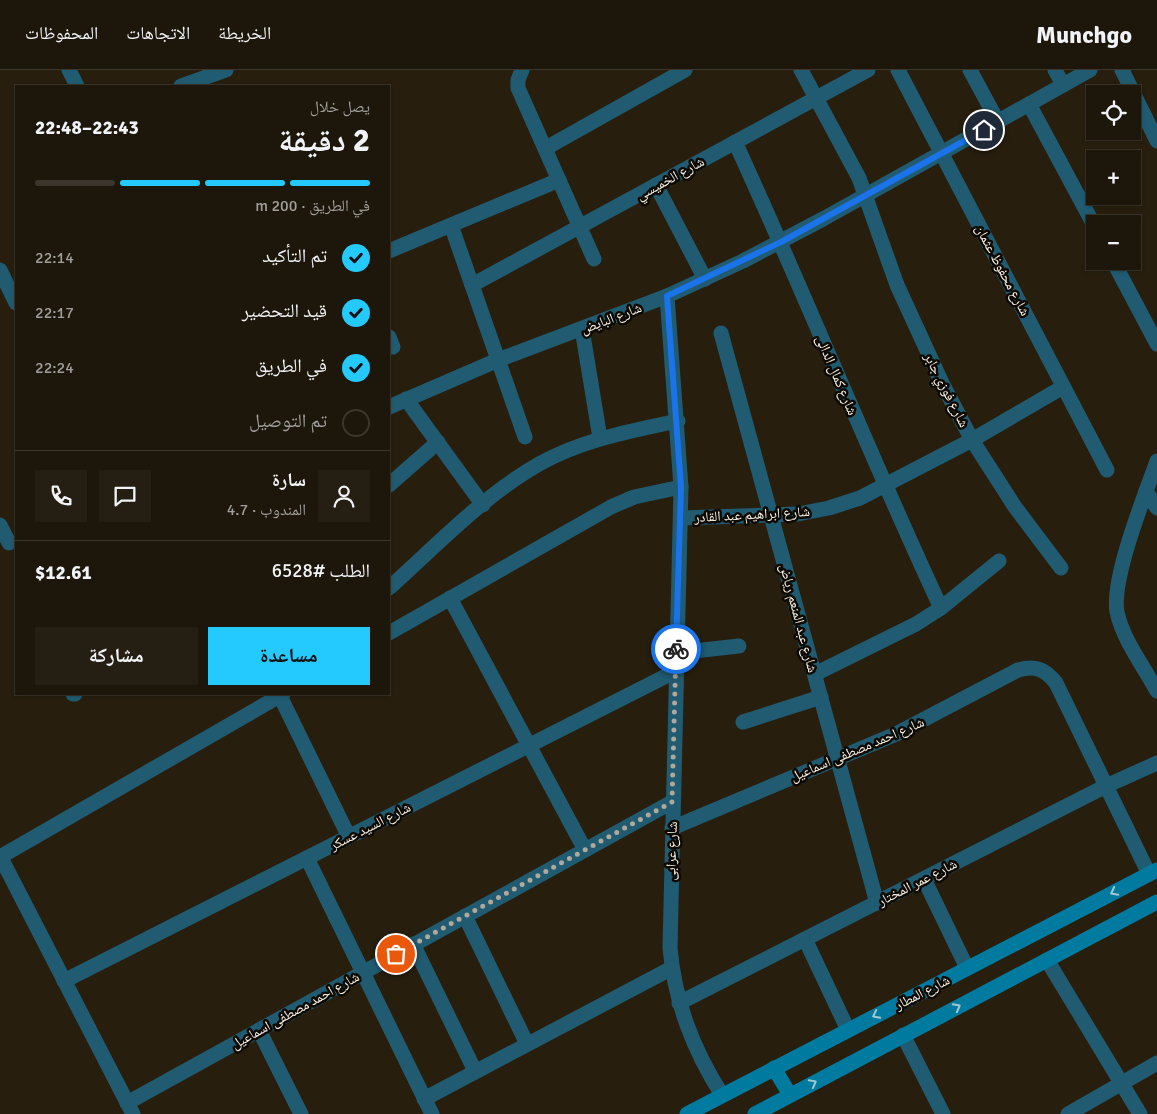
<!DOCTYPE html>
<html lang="ar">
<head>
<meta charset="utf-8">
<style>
	body { margin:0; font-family:Signika,"Noto Naskh Arabic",sans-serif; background:#251f13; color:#f1f3f6; direction:rtl; height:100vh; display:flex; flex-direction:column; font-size:19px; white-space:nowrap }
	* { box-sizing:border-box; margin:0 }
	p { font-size:16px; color:#a09f9c }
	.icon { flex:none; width:28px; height:28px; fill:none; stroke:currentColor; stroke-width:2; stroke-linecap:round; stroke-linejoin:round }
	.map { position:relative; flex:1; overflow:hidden; direction:ltr }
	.details { position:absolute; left:15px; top:15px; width:375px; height:610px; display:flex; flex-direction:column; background:#1d160a; border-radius:0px; box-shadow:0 1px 4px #0004,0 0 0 1px #3b352b; direction:rtl }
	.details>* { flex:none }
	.buttons { position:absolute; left:1086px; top:15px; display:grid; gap:10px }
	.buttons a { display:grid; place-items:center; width:55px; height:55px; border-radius:0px; background:#1d160a; box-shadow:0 1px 4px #0004,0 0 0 1px #3b352b; font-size:25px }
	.pin { position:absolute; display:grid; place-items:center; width:42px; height:42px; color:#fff; margin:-21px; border:2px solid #fff; border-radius:50%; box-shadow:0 1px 5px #0007 }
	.courier { position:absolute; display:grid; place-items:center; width:50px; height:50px; margin:-25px; border:4px solid #1a73e8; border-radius:50%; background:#fff; color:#222; box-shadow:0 1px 6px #0007 }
	.headline em { font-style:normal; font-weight:700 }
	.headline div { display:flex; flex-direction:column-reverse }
	.headline { display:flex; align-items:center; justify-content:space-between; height:85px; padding:0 20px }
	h1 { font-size:32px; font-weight:700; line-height:38px }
	.bar { display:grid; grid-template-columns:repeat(4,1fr); gap:8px 5px; align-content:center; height:60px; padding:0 20px }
	.bar i { height:6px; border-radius:4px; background:#3b352b }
	.bar .active { background:#24c9fe }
	.bar p { grid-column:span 4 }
	.line { display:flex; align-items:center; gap:12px; padding:0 20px; border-top:1px solid #3b352b }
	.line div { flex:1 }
	.round { display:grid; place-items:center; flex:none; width:52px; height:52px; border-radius:0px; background:#251f13 }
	ol { padding:0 20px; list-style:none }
	li { display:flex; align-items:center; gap:15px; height:55px }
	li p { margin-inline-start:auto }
	li .icon { padding:5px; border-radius:50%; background:#24c9fe; color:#111; stroke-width:4 }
	li:last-child { color:#a09f9c }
	li i { width:28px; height:28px; border:2px solid #3b352b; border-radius:50% }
	.cta { display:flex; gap:10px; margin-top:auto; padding:10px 20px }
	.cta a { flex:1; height:58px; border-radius:0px; background:#24c9fe; color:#111; font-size:20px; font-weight:700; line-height:58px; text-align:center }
	.cta a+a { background:#251f13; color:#f1f3f6 }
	header { display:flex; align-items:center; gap:30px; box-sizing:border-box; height:70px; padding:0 25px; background:#1d160a; border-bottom:1px solid #3b352b }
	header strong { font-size:24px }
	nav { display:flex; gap:28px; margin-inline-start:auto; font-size:18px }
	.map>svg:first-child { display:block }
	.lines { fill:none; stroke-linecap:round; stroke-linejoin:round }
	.street { stroke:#205b71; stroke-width:15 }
	.secondary { stroke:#007b9f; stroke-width:15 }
	.oneway { stroke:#a1c8ce }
	.done { stroke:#afa89b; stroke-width:5; stroke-dasharray:0 9 }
	.route { stroke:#1a73e8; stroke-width:6 }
	.labels { text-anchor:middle; stroke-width:5; stroke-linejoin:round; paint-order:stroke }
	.street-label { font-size:14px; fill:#f8f2e7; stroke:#0d0903 }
</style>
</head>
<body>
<header>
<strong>Munchgo</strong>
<nav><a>الخريطة</a><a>الاتجاهات</a><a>المحفوظات</a></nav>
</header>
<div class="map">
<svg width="1157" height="1044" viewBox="0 0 1157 1044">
	<rect width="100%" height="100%" fill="#271e0d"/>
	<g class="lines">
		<g class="street">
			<path d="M69 0 77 16"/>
			<path d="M522 0 518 10V18L594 189"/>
			<path d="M801 0 859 108 897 215 942 313 972 370 1015 437 1061 498"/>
			<path d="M898 0 1107 400"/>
			<path d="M970 0 998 52"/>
			<path d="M1055 0 1063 15"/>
			<path d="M1122 0 1157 71"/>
			<path d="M181 16 226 0"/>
			<path d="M1029 34 1095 157"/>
			<path d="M735 72C806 226 869 384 941 538"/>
			<path d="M546 78 685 0"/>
			<path d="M656 115 705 209"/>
			<path d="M451 155 525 367"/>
			<path d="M389 181 559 110"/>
			<path d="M1113 191 1157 274"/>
			<path d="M0 200 16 233"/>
			<path d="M472 215 868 0"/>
			<path d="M667 226 681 417 670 878C675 933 693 979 722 1025"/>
			<path d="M582 259 600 368"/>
			<path d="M721 263 877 833"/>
			<path d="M389 267 393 277"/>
			<path d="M406 329 483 435"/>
			<path d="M389 337 498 290 667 226 743 191 823 149 1090 0"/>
			<path d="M1157 391C1145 425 1111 509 1117 542 1123 570 1144 597 1157 621"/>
			<path d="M389 415 438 372"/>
			<path d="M1146 421 1157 438"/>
			<path d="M681 448 798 444 829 438 860 428 972 370 1063 317"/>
			<path d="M0 455 9 473"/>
			<path d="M389 518C437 475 483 426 539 394 582 370 630 361 678 351"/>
			<path d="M450 528 585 780"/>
			<path d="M389 563 611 437 634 427 681 417"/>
			<path d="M676 583 739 576"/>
			<path d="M815 604 916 554 941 538 999 491"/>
			<path d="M73 624H75"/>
			<path d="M280 626 349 767"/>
			<path d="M743 652 821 627"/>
			<path d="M672 758 896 664 1018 600C1035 595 1045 599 1056 613L1149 804"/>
			<path d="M0 786 133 1044"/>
			<path d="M0 787 283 624"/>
			<path d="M307 788 432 1044"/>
			<path d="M924 809 967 898"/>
			<path d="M465 846 527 974"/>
			<path d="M805 869 848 960"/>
			<path d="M413 874 475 1001"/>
			<path d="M1047 890 1140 1044"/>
			<path d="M64 911 676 601"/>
			<path d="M679 933 1106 716 1157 693"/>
			<path d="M259 960 301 1044"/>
			<path d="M903 965 943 1044"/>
			<path d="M424 1029 672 898"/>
			<path d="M127 1033 672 732"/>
			<path d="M1068 1044 1157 993"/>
		</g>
		<g class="secondary">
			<path d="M774 998 790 1025"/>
			<path d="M687 1044 1157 800"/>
			<path d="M755 1044 1157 832"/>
		</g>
	</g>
	<defs><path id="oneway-chevron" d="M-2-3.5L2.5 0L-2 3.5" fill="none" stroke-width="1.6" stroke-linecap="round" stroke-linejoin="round" transform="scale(1.25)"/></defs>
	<g class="oneway">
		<use href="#oneway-chevron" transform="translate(1114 822) rotate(153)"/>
		<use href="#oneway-chevron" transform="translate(957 937) rotate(-28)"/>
		<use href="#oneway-chevron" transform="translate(876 945) rotate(153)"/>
		<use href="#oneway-chevron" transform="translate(813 1013) rotate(-28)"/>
	</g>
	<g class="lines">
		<path class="done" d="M396 884 672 732 676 579"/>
		<path class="route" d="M676 579 681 417 667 226 781 172 984 60"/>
	</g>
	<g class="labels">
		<g class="street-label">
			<text transform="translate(670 108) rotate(-29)" y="5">شارع الخميسي</text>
			<text transform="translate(1003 200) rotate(62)" y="5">شارع محفوظ عثمان</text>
			<text transform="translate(611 248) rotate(-21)" y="5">شارع البايض</text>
			<text transform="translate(837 305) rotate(67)" y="5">شارع كمال الدالى</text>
			<text transform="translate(947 320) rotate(63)" y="5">شارع فوزي جابر</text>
			<text transform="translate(752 444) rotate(-3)" y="5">شارع ابراهيم عبد القادر</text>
			<text transform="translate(799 548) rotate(75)" y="5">شارع عبد المنعم رياض</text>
			<text transform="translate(857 679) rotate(-23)" y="5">شارع احمد مصطفى اسماعيل</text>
			<text transform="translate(370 756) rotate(-27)" y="5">شارع السيد عسكر</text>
			<text transform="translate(671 781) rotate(-88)" y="5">شارع عرابى</text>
			<text transform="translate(917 812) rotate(-27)" y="5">شارع عمر المختار</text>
			<text transform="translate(922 922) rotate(-27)" y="5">شارع المطار</text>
			<text transform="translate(295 940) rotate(-29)" y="5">شارع احمد مصطفى اسماعيل</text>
		</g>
	</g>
</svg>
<div class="buttons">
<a><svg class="icon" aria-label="locate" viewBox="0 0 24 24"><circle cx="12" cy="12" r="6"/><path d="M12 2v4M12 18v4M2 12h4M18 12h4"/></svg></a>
<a>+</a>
<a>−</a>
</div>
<div class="pin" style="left:396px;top:884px;background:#ea580c"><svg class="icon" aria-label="bag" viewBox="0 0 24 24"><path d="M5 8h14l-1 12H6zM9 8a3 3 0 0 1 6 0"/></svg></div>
<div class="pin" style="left:984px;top:60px;background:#1f2937"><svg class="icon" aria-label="home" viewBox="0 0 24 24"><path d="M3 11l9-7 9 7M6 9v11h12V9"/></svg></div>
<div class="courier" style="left:676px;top:579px"><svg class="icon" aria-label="bike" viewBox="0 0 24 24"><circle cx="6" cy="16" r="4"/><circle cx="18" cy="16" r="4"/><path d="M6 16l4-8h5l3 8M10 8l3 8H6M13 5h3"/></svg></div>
<section class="details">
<div class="headline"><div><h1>2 دقيقة</h1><p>يصل خلال</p></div><em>22:43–22:48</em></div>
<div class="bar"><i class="active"></i><i class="active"></i><i class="active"></i><i></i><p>في الطريق · 200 m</p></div>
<ol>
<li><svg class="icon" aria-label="check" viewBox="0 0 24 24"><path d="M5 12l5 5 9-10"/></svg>تم التأكيد<p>22:14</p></li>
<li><svg class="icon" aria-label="check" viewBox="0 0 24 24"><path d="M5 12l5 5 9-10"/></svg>قيد التحضير<p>22:17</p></li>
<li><svg class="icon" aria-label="check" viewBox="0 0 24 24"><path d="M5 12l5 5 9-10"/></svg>في الطريق<p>22:24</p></li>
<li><i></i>تم التوصيل</li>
</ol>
<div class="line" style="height:90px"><a class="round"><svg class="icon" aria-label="person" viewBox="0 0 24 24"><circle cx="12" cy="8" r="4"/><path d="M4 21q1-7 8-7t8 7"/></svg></a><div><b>سارة</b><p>المندوب · 4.7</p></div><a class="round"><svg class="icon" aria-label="chat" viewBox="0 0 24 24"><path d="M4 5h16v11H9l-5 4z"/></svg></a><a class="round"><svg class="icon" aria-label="phone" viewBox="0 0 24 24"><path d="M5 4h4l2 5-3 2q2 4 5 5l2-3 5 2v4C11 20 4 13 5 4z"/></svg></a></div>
<div class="line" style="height:65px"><div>الطلب #6528</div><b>$12.61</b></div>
<div class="cta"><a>مساعدة</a><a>مشاركة</a></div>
</section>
</div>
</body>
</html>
